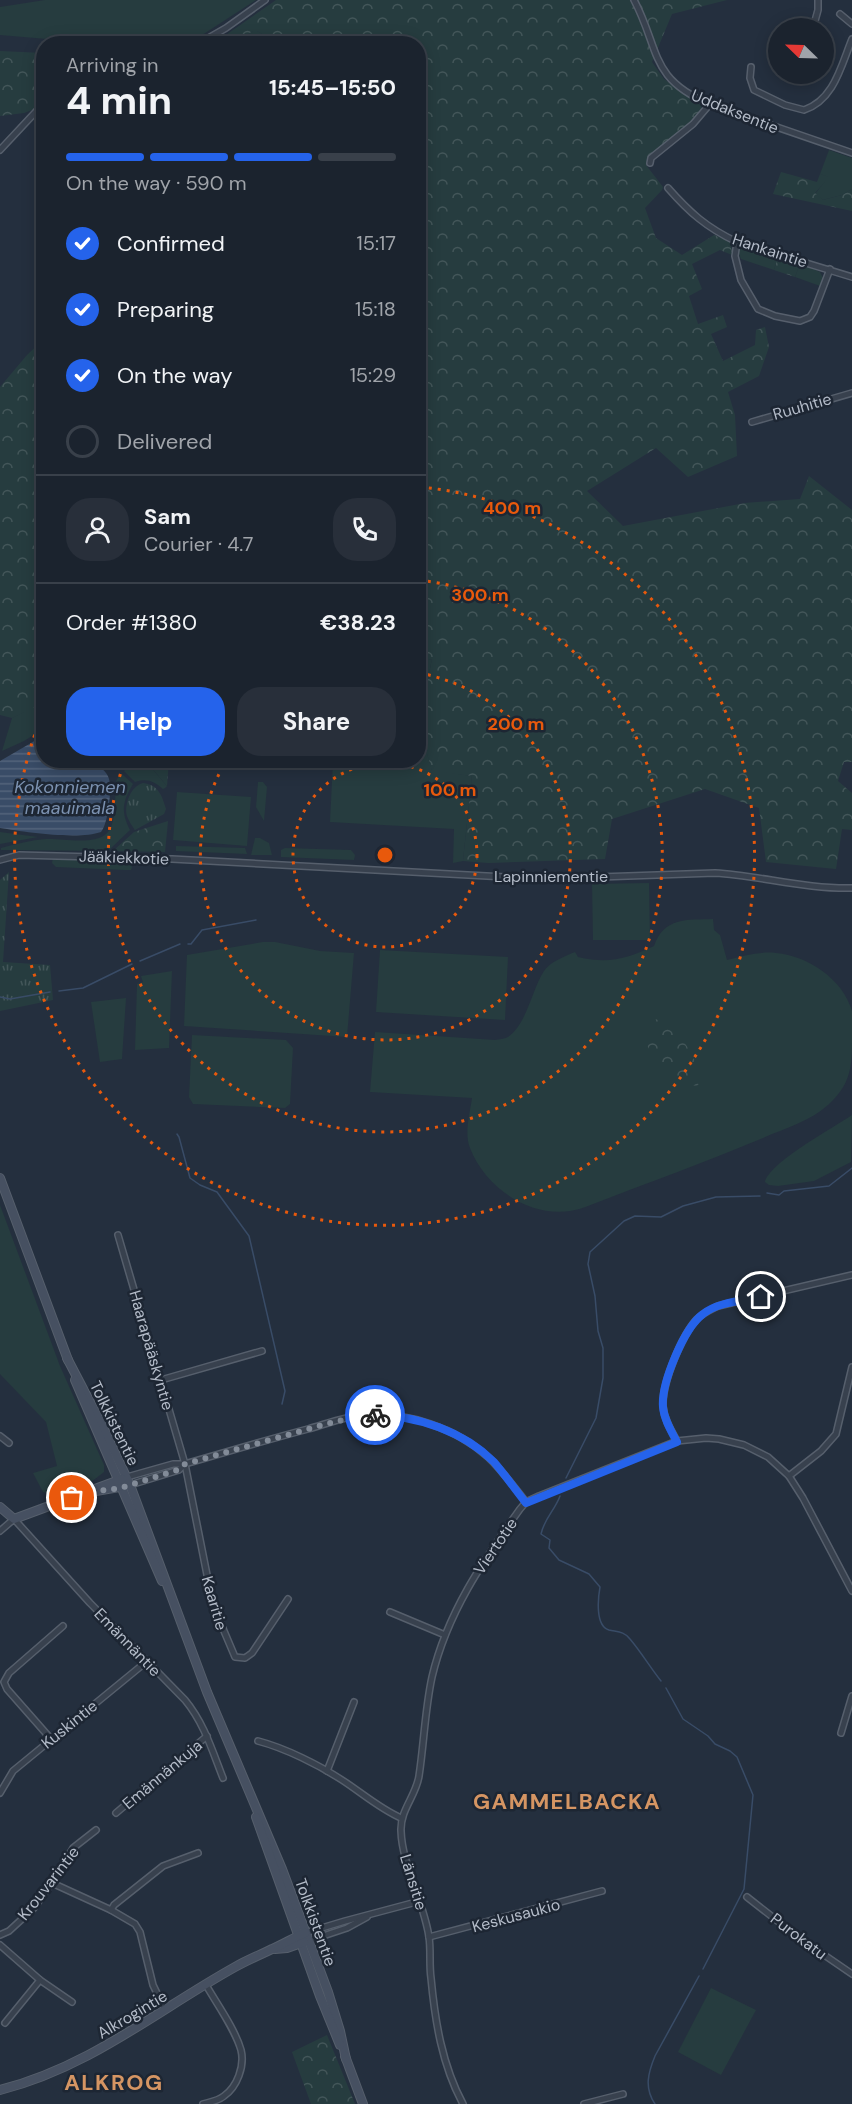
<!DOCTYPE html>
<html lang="en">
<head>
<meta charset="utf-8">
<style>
	body { margin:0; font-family:"DM Sans",sans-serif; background:#282f3a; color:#f1f3f6; height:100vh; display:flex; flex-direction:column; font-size:22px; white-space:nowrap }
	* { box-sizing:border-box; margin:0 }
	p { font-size:20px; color:#a0a4aa }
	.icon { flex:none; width:33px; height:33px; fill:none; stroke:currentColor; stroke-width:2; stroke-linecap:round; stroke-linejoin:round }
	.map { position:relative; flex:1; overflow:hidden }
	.side { position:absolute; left:36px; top:36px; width:390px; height:732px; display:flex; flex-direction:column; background:#1b232e; border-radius:24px; box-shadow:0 3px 15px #0003,0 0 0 2px #39404a }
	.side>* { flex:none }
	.needle { width:39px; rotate:293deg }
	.tools { position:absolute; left:768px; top:18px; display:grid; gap:12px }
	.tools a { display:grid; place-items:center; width:66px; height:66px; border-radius:50%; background:#1b232e; box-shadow:0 3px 15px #0003,0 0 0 2px #39404a; font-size:30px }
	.pin { position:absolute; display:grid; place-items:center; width:51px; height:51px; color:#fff; margin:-26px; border:3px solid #fff; border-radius:50%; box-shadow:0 2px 6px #0007 }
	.courier { position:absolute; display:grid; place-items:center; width:60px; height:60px; margin:-30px; border:4px solid #2563eb; border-radius:50%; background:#fff; color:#222; box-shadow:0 2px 8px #0007 }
	.overview em { font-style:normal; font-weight:700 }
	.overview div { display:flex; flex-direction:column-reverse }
	.overview { display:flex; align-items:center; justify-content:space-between; height:102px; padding:0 30px }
	h1 { font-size:39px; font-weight:700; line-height:45px }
	.bar { display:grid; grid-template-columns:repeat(4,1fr); gap:9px 6px; align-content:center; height:72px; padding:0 30px }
	.bar i { height:8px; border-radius:4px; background:#39404a }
	.bar .on { background:#2563eb }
	.bar p { grid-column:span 4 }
	.line { display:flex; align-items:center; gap:15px; padding:0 30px; border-top:2px solid #39404a }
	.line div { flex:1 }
	.round { display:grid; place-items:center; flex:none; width:63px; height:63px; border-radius:24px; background:#282f3a }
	ol { padding:0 30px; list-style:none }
	li { display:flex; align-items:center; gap:18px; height:66px }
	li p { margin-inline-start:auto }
	li .icon { padding:6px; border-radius:50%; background:#2563eb; color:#fff; stroke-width:4 }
	li:last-child { color:#a0a4aa }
	li i { width:33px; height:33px; border:3px solid #39404a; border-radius:50% }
	.primary-button { display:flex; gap:12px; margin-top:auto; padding:12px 30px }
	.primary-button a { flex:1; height:69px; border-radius:24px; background:#2563eb; color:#fff; font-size:24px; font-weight:700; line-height:69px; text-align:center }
	.primary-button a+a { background:#282f3a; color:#f1f3f6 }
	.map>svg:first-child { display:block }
	.green { fill:#263c3f }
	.forest { fill:url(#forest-crowns) }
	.park { fill:url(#park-tufts) }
	.water { fill:url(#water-rules) }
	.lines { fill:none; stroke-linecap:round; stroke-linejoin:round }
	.stream { stroke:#394c67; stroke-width:1.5 }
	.street-casing { stroke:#565f6c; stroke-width:8 }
	.secondary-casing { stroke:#565f6c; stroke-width:10 }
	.street { stroke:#38414e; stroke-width:5 }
	.secondary { stroke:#465061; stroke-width:8 }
	.done { stroke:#828b98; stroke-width:6; stroke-dasharray:0 10.8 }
	.route { stroke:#2563eb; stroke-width:8 }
	.ring { fill:none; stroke:#e8590c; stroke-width:3; stroke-dasharray:3 6 }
	.labels { text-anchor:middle; stroke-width:5; stroke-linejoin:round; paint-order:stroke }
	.street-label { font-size:16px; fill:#b4bcc9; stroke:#1d2633 }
	.water-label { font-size:18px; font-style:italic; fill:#7c92b1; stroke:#1d2633 }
	.district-label { font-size:22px; font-weight:bold; letter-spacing:1.5px; fill:#d59563; stroke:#1d2633 }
	.centre { fill:#e8590c; stroke:#1d2633; stroke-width:3 }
	.ring-label { font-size:18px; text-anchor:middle; font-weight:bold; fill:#e8590c; stroke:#1d2633; stroke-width:5; stroke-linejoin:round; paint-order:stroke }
</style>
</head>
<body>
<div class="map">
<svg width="852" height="2104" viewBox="0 0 852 2104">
	<defs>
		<pattern id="forest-crowns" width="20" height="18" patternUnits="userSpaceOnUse" patternTransform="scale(1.5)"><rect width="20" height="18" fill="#263c3f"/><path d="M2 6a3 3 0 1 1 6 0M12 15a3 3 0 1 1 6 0" fill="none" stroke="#435659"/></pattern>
		<pattern id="park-tufts" width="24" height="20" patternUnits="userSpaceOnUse" patternTransform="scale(1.5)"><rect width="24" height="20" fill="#263c3f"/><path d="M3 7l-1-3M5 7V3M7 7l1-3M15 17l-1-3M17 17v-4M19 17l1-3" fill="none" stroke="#435659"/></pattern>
		<pattern id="water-rules" width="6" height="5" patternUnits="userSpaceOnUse" patternTransform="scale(1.5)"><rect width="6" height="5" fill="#394c67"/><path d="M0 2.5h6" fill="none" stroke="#53647b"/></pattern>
	</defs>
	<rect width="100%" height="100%" fill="#242f3e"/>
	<g class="green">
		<path d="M45 0H256L199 37 181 43 106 44 0 35V7Z"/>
		<path d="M829 150 852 158V189L842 195 823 200 815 194 828 177 820 174Z"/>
		<path d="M740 246 778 257 774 270 741 259 737 249Z"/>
		<path d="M800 263 820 272 823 278 820 286 795 277Z"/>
		<path d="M432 659 425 694 423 739 432 770 472 776 463 861 453 863 454 829 330 822 333 761 418 760 419 662Z"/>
		<path d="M40 703H43V729L24 741 2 751 12 718Z"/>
		<path d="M139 765 150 766 167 786 165 788 163 789C154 781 146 778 135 782L124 771 128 767Z"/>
		<path d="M120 774H122L133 784C122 802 121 812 130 830L108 851 1 850V848C16 844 31 840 46 839 64 838 103 848 111 827 116 816 115 793 116 781Z"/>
		<path d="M258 782H263L267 787 264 821 256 807Z"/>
		<path d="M177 792 251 797 247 846 173 840Z"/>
		<path d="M0 832 38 837 0 844Z"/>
		<path d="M255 838H260L269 843 272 855H251Z"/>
		<path d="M176 846 245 848 247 854 176 851Z"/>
		<path d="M285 848 351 850 355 855 354 860 281 857V850Z"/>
		<path d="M53 858 130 862 132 867 131 870H125L56 867 52 863Z"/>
		<path d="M649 883 650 940H593L592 884Z"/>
		<path d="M713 919 714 930 720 935 727 960C743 956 759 951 776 953 808 956 843 979 852 1011 852 1021 852 1034 852 1043 852 1070 849 1086 828 1105 811 1121 785 1128 763 1138 706 1162 647 1183 588 1206 583 1208 576 1210 570 1211 528 1217 485 1187 470 1148 464 1133 470 1113 472 1098L370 1092 375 1032 495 1040C499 1039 504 1039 508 1037 527 1024 532 989 544 971 550 962 565 956 575 952L578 957C609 964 626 959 654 946 664 917 687 920 713 919Z"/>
		<path d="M263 942H275L320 951 354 953 347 1037 184 1026 187 955Z"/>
		<path d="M380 950 508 957 505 1020 376 1012Z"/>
		<path d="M172 971 169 1048 135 1050 137 984 143 982 141 976Z"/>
		<path d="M126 998 122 1059 100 1062 91 1002Z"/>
		<path d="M192 1035 286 1040 293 1048 290 1104 285 1108 193 1104 189 1097Z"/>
		<path d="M852 1115 851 1162 814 1181 778 1186 769 1185 765 1182C770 1162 833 1128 852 1115Z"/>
		<path d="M0 1205 60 1366 104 1465V1472L91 1482 47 1493 43 1492 33 1473 57 1466 46 1422 0 1374Z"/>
		<path d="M711 1988 756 2010 721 2075 678 2052Z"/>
	</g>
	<g class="forest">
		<path d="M276 0H727L672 14 652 62 664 79 702 106 699 114 648 158 646 165 663 187 662 190 645 208 656 238 682 255 714 235 731 242 732 255 720 250 692 264 702 289 689 296 698 324 723 315 727 327 711 334 723 361 755 345 756 330 765 327 769 347 759 376 728 392 735 415 737 456 688 477 656 448 587 491 623 526 745 503 800 499 809 476 852 510V762H844L838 781 852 793V830L842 829 836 869 766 862 759 808 705 789 612 819 605 859 489 863 463 861 472 776 432 771 423 739 425 694 432 659 419 662 418 44 278 43 257 31H253L235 43 213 44Z"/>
		<path d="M0 51 43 53V106L24 113 0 116Z"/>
		<path d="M781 172 817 182 820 174 829 177 815 193 823 200 842 195 852 189V211L773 194Z"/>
		<path d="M778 257 800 263 795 277 774 270Z"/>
		<path d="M43 340V703L12 718 0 715V387L27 355Z"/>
		<path d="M146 761H169L167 786Z"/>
		<path d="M168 821 165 852 113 851 134 832Z"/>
		<path d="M655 1019C678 1024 698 1060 701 1081L697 1086 686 1084 652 1055 647 1045 650 1023Z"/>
		<path d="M327 2035 355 2104H311L292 2052Z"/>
	</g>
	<g class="park">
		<path d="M253 31H257L278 43H235Z"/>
		<path d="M143 783C159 785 162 796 166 809L164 814 135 830C132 826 129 821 127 816 124 804 131 786 143 783Z"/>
		<path d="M9 872 3 962 50 965 53 1000 0 1011V880Z"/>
	</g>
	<path class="water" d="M43 736 44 760 93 761C98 766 107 771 109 779 112 790 108 824 101 832 78 840 25 832 0 828V761Z"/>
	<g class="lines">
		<g class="stream">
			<path d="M188 944H191L202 930 256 920"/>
			<path d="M140 961 180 944"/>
			<path d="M59 991 83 988 132 964"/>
			<path d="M0 997 10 999 50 992"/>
			<path d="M177 1134 179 1137 190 1178 200 1185 217 1192 249 1236 285 1391 282 1404"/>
			<path d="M767 1193 779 1195 784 1191 829 1186 852 1168"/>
			<path d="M566 1478 596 1418 603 1378V1348L598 1331 595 1296 588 1264 590 1252 624 1221 635 1216 661 1217 683 1206 716 1197 760 1196"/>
			<path d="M560 1496C555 1510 544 1519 541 1534L550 1540 549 1548 559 1560 589 1574 600 1587C598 1598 595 1626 609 1630 617 1632 624 1631 630 1639 641 1652 650 1667 661 1681"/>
			<path d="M666 1688 683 1719 708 1736 715 1744 730 1751 737 1757 753 1795 744 1889 703 1969"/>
			<path d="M655 2104C644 2088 648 2073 655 2056L699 1976"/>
		</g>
		<g class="street-casing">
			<g id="street">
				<path d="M634 0C660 49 649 79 710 104L852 153"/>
				<path d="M840 14 852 24"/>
				<path d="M813 28 818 10V0"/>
				<path d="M198 44 226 28 265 0"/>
				<path d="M751 67 750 78 754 90 785 105 804 110C834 100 841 66 852 39"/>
				<path d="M0 150 44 103"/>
				<path d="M650 163 651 158 693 124 710 104"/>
				<path d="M668 188C689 212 707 228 737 242L852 277"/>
				<path d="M737 242 735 256 741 280 758 309 775 316 800 321 810 317 814 311 830 269"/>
				<path d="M752 422 852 393"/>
				<path d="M0 860 19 855 172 859 541 879 715 873C761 876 806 889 852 888"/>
				<path d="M118 1235 185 1464 213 1605 235 1657 245 1658 252 1653 288 1599"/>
				<path d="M161 1380 262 1351"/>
				<path d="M0 1436 9 1443"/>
				<path d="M677 1441C671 1430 664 1419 663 1406 662 1383 682 1335 697 1319 703 1313 710 1310 718 1306L852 1275"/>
				<path d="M789 1476 821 1451 836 1434 852 1367"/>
				<path d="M127 1477 173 1464H185C226 1452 266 1440 308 1429 326 1424 346 1416 365 1415 408 1412 456 1428 488 1457 502 1470 514 1487 526 1502"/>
				<path d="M130 1485 179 1470 185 1464"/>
				<path d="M0 1531 14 1519 90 1603 185 1700C204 1723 212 1750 223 1778"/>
				<path d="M390 1612 445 1635"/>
				<path d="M841 1733 852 1696"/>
				<path d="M51 1739 7 1689 4 1682 9 1673 63 1626"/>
				<path d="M258 1741C285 1748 319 1765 342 1780 362 1793 380 1809 401 1818"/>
				<path d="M327 1771 354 1702"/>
				<path d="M0 1793 13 1771 146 1662"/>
				<path d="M116 1813 207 1736"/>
				<path d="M52 1883 111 1910 135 1924 140 1932 153 1985 165 2010"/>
				<path d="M747 1897 798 1937 852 1974"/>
				<path d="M111 1910 114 1905 163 1866 198 1853"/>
				<path d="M305 1933 345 1921 420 1901"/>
				<path d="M0 1935 9 1931 34 1908 52 1883 73 1848 96 1830"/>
				<path d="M429 1937 602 1891"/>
				<path d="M308 1941 347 1928 367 1917"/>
				<path d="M0 1945 40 1980 72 2002"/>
				<path d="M5 2023 40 1980"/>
				<path d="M203 2104C210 2102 218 2101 224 2096 237 2087 245 2066 241 2050 235 2029 217 2004 206 1985"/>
				<path d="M463 2104C442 2065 435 2021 431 1978 429 1964 431 1950 429 1937 424 1902 402 1865 401 1831 400 1810 416 1796 419 1776 424 1743 425 1709 432 1677 447 1613 483 1561 520 1509L526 1502 539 1496 677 1441 706 1438 719 1439 744 1445 768 1457 789 1476 803 1498 852 1591"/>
				<path d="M584 2104 623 2094"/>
			</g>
		</g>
		<g class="secondary-casing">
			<g id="secondary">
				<path d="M0 1178 68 1360"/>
				<path d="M67 1358 103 1427 130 1485 207 1692 282 1869 328 1992 340 2031 346 2059"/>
				<path d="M75 1380 162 1581"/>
				<path d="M96 1491 125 1486"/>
				<path d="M0 1507 14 1519 122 1479"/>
				<path d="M256 1817 320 1996 340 2045"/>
				<path d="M275 1949 287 1948 304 1942"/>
				<path d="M345 2056 363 2104"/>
				<path d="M0 2090C90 2067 156 2011 235 1967 247 1960 260 1955 272 1949 284 1944 293 1938 305 1933"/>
			</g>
		</g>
		<use href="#street" class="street"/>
		<use href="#secondary" class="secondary"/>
	</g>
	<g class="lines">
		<path class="done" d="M72 1498 91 1492 121 1488 178 1470 185 1464 326 1424 364 1415H375"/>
		<path class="route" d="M375 1415C418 1416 463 1431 494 1462 505 1475 515 1489 526 1503L677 1442C671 1431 664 1419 663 1407 661 1383 684 1328 703 1314 718 1302 742 1301 761 1297"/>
	</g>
	<g class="ring">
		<circle cx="385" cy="855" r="92"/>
		<path d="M419 673A185 185 0 1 1 226 761"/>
		<path d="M419 580A277 277 0 1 1 124 763"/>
		<path d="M420 487A370 370 0 1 1 43 713"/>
	</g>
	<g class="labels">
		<g class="street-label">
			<text transform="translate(735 111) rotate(22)" y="6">Uddaksentie</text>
			<text transform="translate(770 250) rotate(18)" y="6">Hankaintie</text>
			<text transform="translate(802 406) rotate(-16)" y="6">Ruuhitie</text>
			<text transform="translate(124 857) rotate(2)" y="6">Jääkiekkotie</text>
			<text x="551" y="882">Lapinniementie</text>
			<text transform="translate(152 1350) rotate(74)" y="6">Haarapääskyntie</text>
			<text transform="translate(115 1423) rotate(64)" y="6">Tolkkistentie</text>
			<text transform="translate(495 1546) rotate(-56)" y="6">Viertotie</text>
			<text transform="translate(215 1603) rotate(74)" y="6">Kaaritie</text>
			<text transform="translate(128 1642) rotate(46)" y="6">Emännäntie</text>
			<text transform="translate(69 1724) rotate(-39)" y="6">Kuskintie</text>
			<text transform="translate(162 1774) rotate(-40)" y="6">Emännänkuja</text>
			<text transform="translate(414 1882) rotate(73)" y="6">Länsitie</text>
			<text transform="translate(48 1883) rotate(-52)" y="6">Krouvarintie</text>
			<text transform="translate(516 1915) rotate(-15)" y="6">Keskusaukio</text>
			<text transform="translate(316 1922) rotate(70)" y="6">Tolkkistentie</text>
			<text transform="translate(799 1936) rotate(37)" y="6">Purokatu</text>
			<text transform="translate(132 2014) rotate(-31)" y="6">Alkrogintie</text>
		</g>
		<g class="water-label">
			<text x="70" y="793">Kokonniemen<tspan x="70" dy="21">maauimala</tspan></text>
		</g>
		<g class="district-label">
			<text x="567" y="1809">GAMMELBACKA</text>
			<text x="114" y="2090">ALKROG</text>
		</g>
	</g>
	<circle cx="385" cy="855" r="9" class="centre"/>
	<g class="ring-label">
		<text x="512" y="514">400 m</text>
		<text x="480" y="601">300 m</text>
		<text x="516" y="730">200 m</text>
		<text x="450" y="796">100 m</text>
	</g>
</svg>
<div class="tools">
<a><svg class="needle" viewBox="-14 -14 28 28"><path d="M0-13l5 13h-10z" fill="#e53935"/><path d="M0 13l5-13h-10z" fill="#a0a4aa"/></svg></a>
</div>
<div class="pin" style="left:72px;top:1498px;background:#ea580c"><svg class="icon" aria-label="bag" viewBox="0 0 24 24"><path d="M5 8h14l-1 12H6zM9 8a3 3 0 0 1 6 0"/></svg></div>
<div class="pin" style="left:761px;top:1297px;background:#1f2937"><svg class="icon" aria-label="home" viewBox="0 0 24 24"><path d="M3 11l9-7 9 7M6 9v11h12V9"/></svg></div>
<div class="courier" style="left:375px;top:1415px"><svg class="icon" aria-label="bike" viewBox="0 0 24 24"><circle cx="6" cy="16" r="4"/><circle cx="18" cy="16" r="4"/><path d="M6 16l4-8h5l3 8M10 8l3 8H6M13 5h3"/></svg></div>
<section class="side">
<div class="overview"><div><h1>4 min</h1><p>Arriving in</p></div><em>15:45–15:50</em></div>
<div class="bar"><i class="on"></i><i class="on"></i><i class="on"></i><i></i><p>On the way · 590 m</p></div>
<ol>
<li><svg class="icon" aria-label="check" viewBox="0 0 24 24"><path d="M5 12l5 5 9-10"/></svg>Confirmed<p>15:17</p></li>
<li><svg class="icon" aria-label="check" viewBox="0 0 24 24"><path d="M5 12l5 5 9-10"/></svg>Preparing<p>15:18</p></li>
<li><svg class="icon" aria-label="check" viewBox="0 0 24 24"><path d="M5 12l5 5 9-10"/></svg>On the way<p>15:29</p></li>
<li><i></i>Delivered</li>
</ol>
<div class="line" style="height:108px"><a class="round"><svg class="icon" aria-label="person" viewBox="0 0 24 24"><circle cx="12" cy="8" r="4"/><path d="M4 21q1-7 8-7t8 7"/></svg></a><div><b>Sam</b><p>Courier · 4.7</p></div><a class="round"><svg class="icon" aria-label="phone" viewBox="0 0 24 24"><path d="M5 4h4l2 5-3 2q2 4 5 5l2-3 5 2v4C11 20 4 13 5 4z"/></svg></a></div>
<div class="line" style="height:78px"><div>Order #1380</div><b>€38.23</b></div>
<div class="primary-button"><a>Help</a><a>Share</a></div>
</section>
</div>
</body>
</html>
